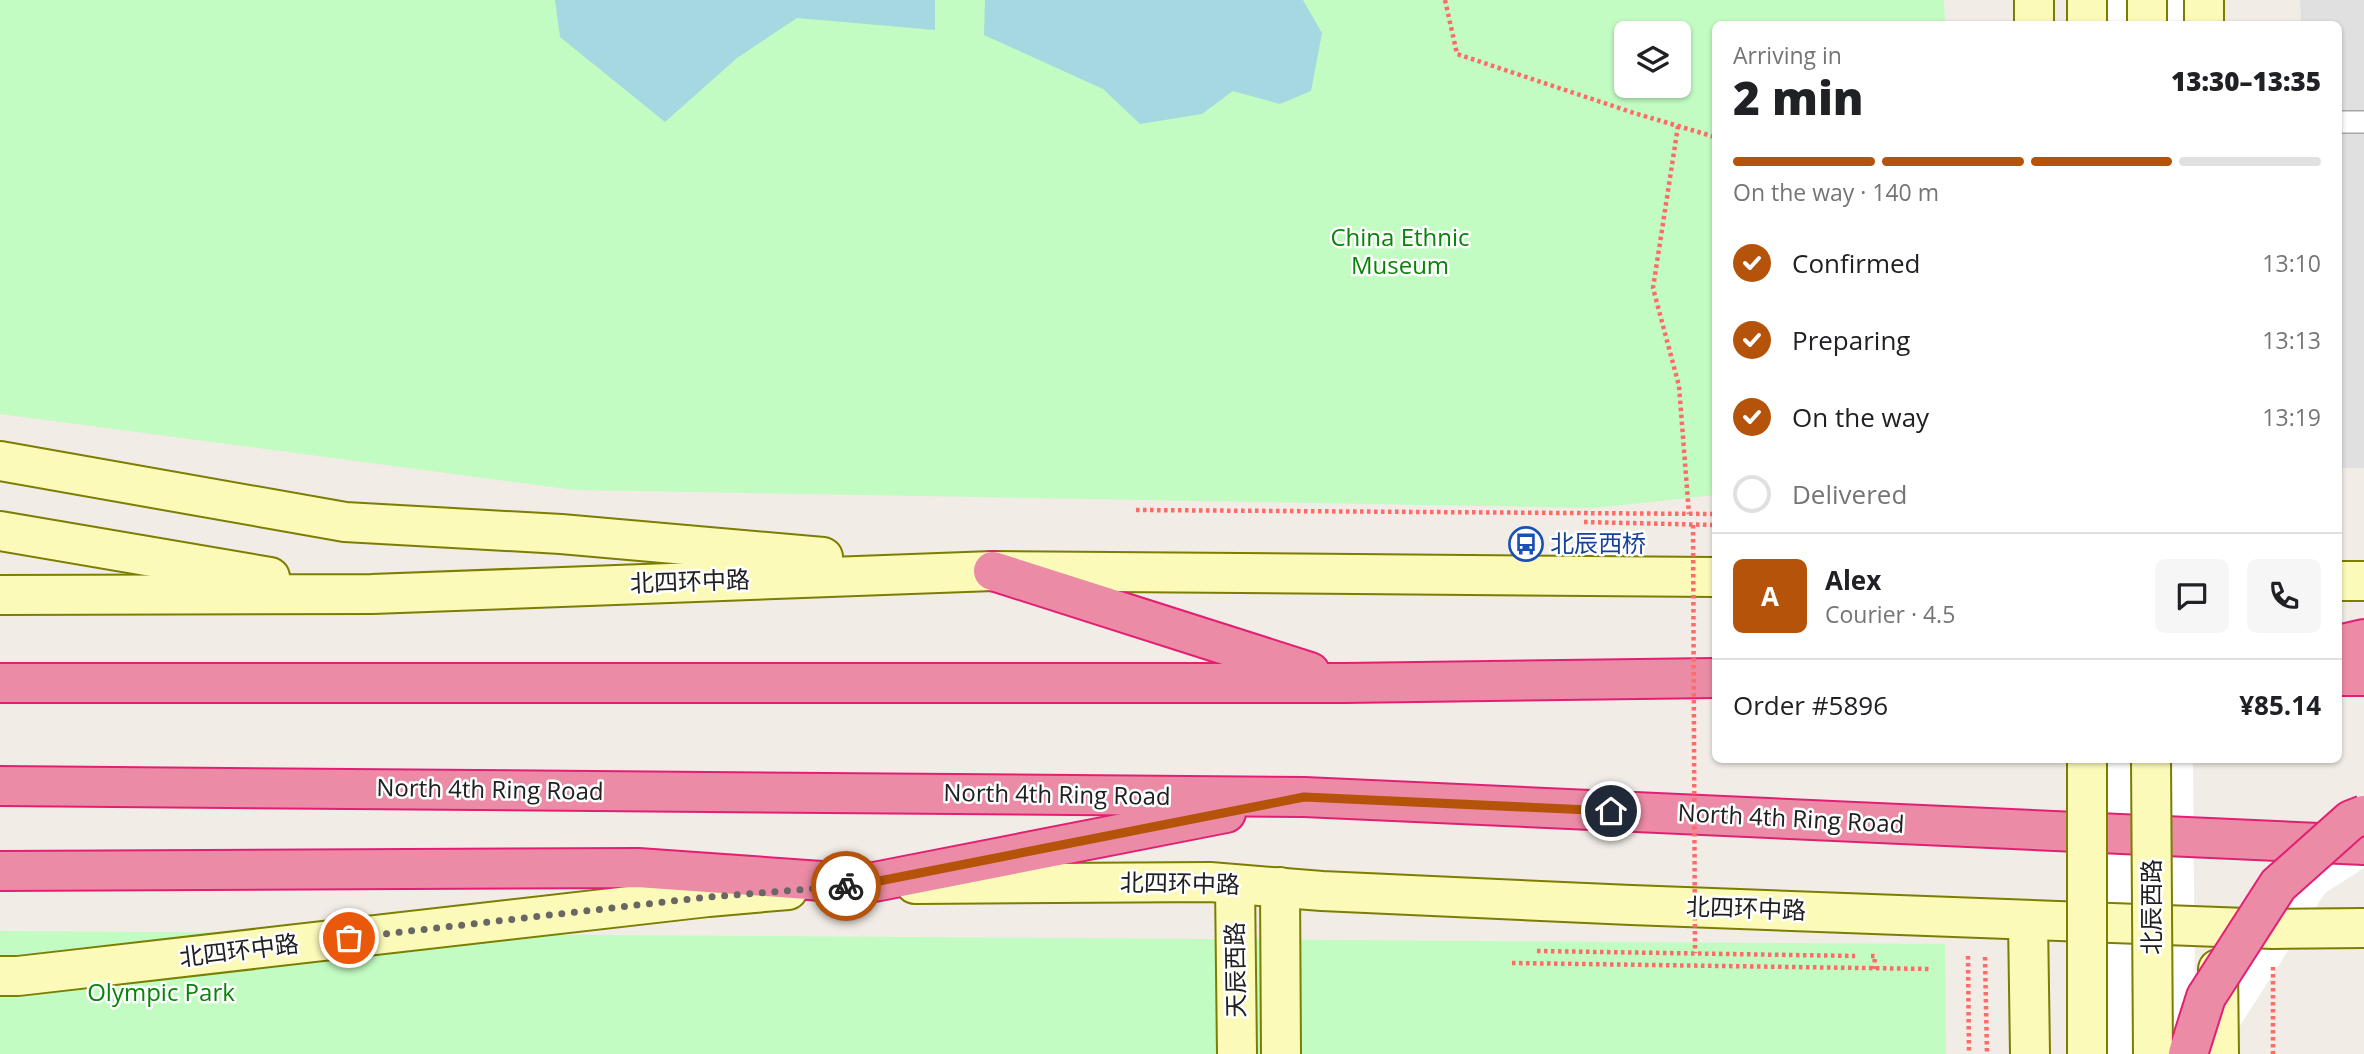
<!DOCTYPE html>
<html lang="en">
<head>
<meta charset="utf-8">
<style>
	body { margin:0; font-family:"Open Sans","Noto Sans SC",sans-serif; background:#f6f6f6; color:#202124; height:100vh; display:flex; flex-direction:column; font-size:26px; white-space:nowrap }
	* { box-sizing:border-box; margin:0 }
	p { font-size:23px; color:#757577 }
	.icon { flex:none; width:38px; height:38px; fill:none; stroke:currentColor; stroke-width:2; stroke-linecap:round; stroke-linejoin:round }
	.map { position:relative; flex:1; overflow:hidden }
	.side { position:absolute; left:1712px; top:21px; width:630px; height:742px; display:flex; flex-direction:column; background:#fff; border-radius:10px; box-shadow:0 2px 5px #0004 }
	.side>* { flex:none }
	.tools { position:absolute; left:1614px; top:21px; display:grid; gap:14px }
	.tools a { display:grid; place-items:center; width:77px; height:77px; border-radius:10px; background:#fff; box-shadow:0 2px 5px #0004; font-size:35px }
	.pin { position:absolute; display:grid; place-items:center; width:60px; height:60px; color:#fff; margin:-30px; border:4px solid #fff; border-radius:50%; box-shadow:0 2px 7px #0007 }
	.courier { position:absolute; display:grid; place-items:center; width:70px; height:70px; margin:-35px; border:5px solid #b45309; border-radius:50%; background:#fff; color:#222; box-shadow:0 2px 9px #0007 }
	.summary em { font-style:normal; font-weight:800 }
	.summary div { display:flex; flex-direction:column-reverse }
	.summary { display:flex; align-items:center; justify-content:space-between; height:119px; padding:0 21px }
	h1 { font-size:46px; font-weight:800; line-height:52px }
	.bar { display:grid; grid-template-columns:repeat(4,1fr); gap:10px 7px; align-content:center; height:84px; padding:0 21px }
	.bar i { height:9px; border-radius:5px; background:#e0e0e0 }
	.bar .selected { background:#b45309 }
	.bar p { grid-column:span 4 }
	.line { display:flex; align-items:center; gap:18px; padding:0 21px; border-top:2px solid #e0e0e0 }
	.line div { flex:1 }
	.round { display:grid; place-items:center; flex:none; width:74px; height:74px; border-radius:10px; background:#f6f6f6 }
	ol { padding:0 21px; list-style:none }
	li { display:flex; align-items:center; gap:21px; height:77px }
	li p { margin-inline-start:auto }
	li .icon { padding:7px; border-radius:50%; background:#b45309; color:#fff; stroke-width:4 }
	li:last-child { color:#757577 }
	li i { width:38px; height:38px; border:4px solid #e0e0e0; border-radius:50% }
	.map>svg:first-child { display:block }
	.park { fill:#c2fcc2; fill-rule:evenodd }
	.parking { fill:#e0e0e0 }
	.water { fill:#a5d8e0 }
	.pier { fill:#fff }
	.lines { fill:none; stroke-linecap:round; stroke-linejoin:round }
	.lane-casing { stroke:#a7a7a7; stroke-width:24 }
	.secondary-casing { stroke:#7b7e00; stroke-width:42 }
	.highway-casing { stroke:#e31f73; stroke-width:42 }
	.path { stroke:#ff6b69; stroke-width:4.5; stroke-dasharray:3.5 3.5; stroke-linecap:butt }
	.lane { stroke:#fff; stroke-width:21 }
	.secondary { stroke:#fcfab9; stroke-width:38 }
	.highway { stroke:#eb8ba5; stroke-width:38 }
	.secondary-bridge-casing { stroke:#7b7e00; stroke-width:42; stroke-linecap:butt }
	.highway-bridge-casing { stroke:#e31f73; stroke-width:42; stroke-linecap:butt }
	.path-bridge { stroke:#ff6b69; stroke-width:4.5; stroke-dasharray:3.5 3.5; stroke-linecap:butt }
	.secondary-bridge { stroke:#fcfab9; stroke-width:38 }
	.highway-bridge { stroke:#eb8ba5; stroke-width:38 }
	.done { stroke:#696765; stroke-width:7; stroke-dasharray:0 12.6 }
	.route { stroke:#b45309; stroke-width:9 }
	.labels { text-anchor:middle; stroke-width:5; stroke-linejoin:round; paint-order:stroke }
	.park-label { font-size:24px; fill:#078507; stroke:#fff }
	.transit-label { font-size:24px; fill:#164399; stroke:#fff; text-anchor:start }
	.street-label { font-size:24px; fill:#202020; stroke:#fff }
</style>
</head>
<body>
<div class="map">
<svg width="2364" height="1054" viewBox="0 0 2364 1054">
	<rect width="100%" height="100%" fill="#f1ece6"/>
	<g class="park">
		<path d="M0 0H1944L1945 24H1715V495L1595 508 575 490 0 414ZM1626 33H1678V86H1626Z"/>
		<path d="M0 931 1945 944 1946 1054H0Z"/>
	</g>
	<path class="parking" d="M2300 0H2364V468H2338V24H2301Z"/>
	<g class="water">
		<path d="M555 0H935V30L797 18 737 58 665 122 560 37Z"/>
		<path d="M985 0H1303L1322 33 1311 91 1280 104 1233 91 1202 114 1140 124 1103 89 984 35Z"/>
	</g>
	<g class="pier">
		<path d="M2099 0H2195L2194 24H2099Z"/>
		<path d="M2096 760H2193L2195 999 2364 806V868L2325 893 2234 1035 2231 1054H2094Z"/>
	</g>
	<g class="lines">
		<g class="lane-casing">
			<path id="lane" d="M2338 122H2364"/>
		</g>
		<g class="secondary-casing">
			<g id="secondary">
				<path d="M2087 0V24"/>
				<path d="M2204 0V24"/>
				<path d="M2034 24V0"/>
				<path d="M2147 24V0"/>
				<path d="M0 461 345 522 561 534 823 557"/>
				<path d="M0 531 270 577"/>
				<path d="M2338 581H2364"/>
				<path d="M0 595 372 594 993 571 1715 577"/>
				<path d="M915 884 1210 882 1322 891 1631 905 2273 929 2364 928"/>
				<path d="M1235 885 1237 1054"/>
				<path d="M1280 887 1281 1054"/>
				<path d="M2028 921 2030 1054"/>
				<path d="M2218 969 2219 1054"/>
				<path d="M0 976H18L708 897 788 890"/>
			</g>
		</g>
		<g class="highway-casing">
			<g id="highway">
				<path d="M993 571 1310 672"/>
				<path d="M2338 645 2364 639"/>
				<path d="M2338 676H2364"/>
				<path d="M0 683H1345L1715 678"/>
				<path d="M0 786 1304 797 2364 845"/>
				<path d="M0 871 638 868 864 884 1226 813"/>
			</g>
		</g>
		<g class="path">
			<path d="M1445 0 1457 54 1631 112 1715 137"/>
			<path d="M1678 126 1653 288 1679 386 1689 514"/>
			<path d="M1136 510 1715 514"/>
			<path d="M1584 522 1715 525"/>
			<path d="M1537 951 1855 956"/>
			<path d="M1871 956H1875L1874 969"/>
			<path d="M1968 956 1969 1054"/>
			<path d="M1985 957 1987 1054"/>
			<path d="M1512 963 1932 969"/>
			<path d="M2273 967V1054"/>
		</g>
		<use href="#lane" class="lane"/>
		<use href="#secondary" class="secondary"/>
		<use href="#highway" class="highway"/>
		<g class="secondary-bridge-casing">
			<g id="secondary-bridge">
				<path d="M2151 760 2153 1054"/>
				<path d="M2087 1054V760"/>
			</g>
		</g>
		<g class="highway-bridge-casing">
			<path id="highway-bridge" d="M2188 1054 2206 997 2278 885 2351 820 2364 815"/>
		</g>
		<path class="path-bridge" d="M1693 525 1695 953"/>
		<use href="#secondary-bridge" class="secondary-bridge"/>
		<use href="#highway-bridge" class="highway-bridge"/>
	</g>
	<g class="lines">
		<path class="done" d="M349 938 708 897 846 886"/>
		<path class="route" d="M846 886 864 884 1304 797 1611 811"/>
	</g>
	<defs>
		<g id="bus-ring" transform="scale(1.75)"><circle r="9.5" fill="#fff" stroke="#1a4fb4" stroke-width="1.5"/><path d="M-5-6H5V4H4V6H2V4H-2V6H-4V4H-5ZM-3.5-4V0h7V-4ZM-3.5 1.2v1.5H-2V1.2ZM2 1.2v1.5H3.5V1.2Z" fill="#1a4fb4"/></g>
	</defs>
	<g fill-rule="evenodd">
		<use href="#bus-ring" x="1526" y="544"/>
	</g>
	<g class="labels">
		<g class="park-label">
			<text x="1400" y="246">China Ethnic<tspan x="1400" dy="28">Museum</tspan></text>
			<text x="161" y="1001">Olympic Park</text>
		</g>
		<g class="transit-label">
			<text x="1550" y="552">北辰西桥</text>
		</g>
		<g class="street-label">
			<text transform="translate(690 582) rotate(-2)" y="8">北四环中路</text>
			<text transform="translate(490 790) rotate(1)" y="8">North 4th Ring Road</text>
			<text transform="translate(1057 795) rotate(1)" y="8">North 4th Ring Road</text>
			<text transform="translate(1791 819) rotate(3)" y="8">North 4th Ring Road</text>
			<text transform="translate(1180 884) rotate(1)" y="8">北四环中路</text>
			<text transform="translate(2152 907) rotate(-90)" y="8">北辰西路</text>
			<text transform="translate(1746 909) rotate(2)" y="8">北四环中路</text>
			<text transform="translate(239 951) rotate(-7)" y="8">北四环中路</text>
			<text transform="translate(1236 970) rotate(-91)" y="8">天辰西路</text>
		</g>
	</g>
</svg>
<div class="tools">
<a><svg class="icon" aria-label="layers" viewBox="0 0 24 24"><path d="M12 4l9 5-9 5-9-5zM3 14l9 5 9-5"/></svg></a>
</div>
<div class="pin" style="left:349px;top:938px;background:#ea580c"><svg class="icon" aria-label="bag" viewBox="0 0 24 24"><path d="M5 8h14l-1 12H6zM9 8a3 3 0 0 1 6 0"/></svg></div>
<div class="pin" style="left:1611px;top:811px;background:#1f2937"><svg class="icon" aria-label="home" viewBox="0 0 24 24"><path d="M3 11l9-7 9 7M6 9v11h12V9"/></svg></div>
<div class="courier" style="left:846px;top:886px"><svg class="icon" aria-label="bike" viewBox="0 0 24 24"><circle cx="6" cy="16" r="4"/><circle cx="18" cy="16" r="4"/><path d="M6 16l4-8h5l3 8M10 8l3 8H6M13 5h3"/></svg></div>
<section class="side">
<div class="summary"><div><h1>2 min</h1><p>Arriving in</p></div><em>13:30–13:35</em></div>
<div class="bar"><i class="selected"></i><i class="selected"></i><i class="selected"></i><i></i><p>On the way · 140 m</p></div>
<ol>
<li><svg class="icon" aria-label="check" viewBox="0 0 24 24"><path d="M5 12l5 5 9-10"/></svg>Confirmed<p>13:10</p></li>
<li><svg class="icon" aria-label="check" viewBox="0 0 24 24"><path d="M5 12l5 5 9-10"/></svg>Preparing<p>13:13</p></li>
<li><svg class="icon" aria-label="check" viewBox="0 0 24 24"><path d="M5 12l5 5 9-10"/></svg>On the way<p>13:19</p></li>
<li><i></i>Delivered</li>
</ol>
<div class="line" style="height:126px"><b class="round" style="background:#b45309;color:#fff">A</b><div><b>Alex</b><p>Courier · 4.5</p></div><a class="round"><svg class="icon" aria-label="chat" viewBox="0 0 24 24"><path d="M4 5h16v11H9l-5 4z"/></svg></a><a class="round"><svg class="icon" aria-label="phone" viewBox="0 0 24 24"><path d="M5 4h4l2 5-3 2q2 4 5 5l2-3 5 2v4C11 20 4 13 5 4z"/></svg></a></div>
<div class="line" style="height:91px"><div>Order #5896</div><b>¥85.14</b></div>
</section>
</div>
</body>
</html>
